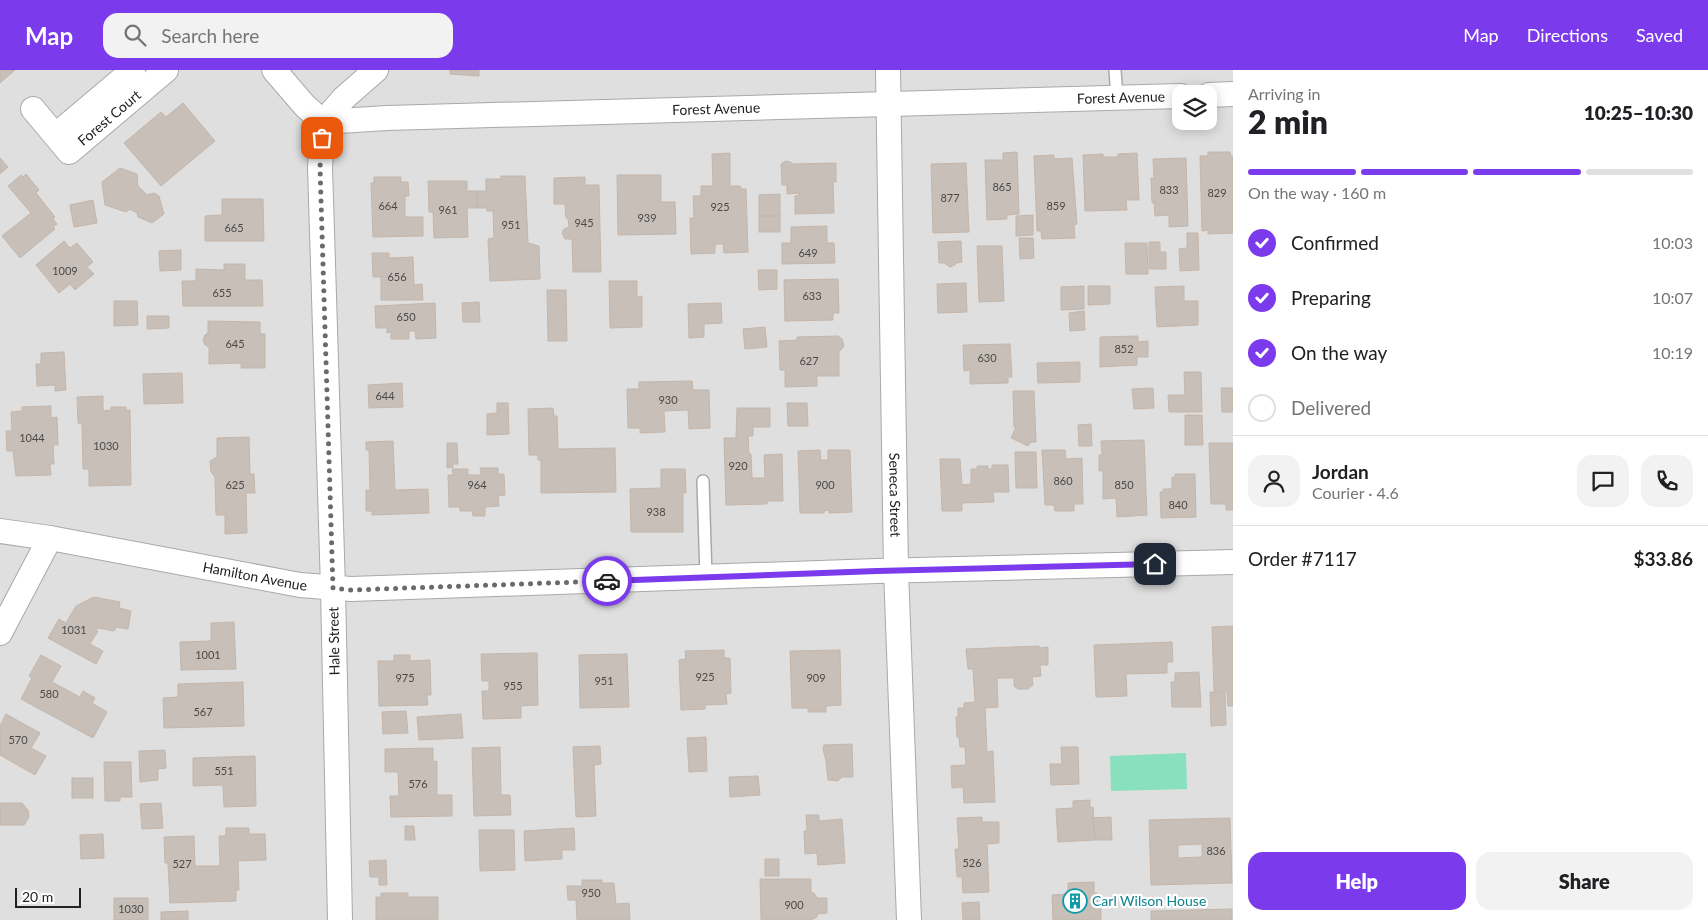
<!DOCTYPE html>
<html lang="en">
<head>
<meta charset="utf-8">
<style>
	body { margin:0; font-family:Lato,sans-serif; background:#f2f2f2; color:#202124; height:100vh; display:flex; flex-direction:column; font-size:19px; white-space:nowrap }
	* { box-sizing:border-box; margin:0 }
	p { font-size:16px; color:#757577 }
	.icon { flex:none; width:28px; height:28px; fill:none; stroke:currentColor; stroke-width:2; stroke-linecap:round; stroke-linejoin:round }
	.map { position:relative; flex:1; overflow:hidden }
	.sheet { display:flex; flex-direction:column; background:#fff; width:475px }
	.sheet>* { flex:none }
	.fabs { position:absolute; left:1172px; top:15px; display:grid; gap:10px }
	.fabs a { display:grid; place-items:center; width:45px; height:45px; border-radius:10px; background:#fff; box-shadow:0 2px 12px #0003; font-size:25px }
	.scale { position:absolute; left:15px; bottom:12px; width:66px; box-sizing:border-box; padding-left:5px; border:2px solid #222; border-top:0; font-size:14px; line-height:18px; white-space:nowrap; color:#222; -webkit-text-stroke:4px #fff; paint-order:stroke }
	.pin { position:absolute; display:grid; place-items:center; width:42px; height:42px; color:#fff; margin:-21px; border-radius:10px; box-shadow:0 2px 8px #0006 }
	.courier { position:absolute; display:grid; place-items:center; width:50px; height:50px; margin:-25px; border:4px solid #7c3aed; border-radius:50%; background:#fff; color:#222; box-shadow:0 1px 6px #0007 }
	.headline em { font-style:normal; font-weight:800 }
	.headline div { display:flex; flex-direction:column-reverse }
	.headline { display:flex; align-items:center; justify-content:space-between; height:85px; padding:0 15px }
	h1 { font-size:32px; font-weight:800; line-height:38px }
	.bar { display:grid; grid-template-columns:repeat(4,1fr); gap:8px 5px; align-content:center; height:60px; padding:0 15px }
	.bar i { height:6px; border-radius:4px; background:#e0e0e0 }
	.bar .current { background:#7c3aed }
	.bar p { grid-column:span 4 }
	.line { display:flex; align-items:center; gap:12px; padding:0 15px; border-top:1px solid #e0e0e0 }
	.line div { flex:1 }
	.round { display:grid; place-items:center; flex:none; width:52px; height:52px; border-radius:15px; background:#f2f2f2 }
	ol { padding:0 15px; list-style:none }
	li { display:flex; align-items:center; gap:15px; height:55px }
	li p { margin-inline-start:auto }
	li .icon { padding:5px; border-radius:50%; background:#7c3aed; color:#fff; stroke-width:4 }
	li:last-child { color:#757577 }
	li i { width:28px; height:28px; border:2px solid #e0e0e0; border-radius:50% }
	.primary-button { display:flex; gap:10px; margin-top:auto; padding:10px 15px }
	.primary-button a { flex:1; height:58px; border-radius:15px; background:#7c3aed; color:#fff; font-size:20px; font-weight:800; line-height:58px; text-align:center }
	.primary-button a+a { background:#f2f2f2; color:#202124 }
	header { display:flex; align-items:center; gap:30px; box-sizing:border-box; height:70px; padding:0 25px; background:#7c3aed; color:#fff }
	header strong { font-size:24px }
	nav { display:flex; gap:28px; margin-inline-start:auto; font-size:18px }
	.search { width:350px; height:45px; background:#f2f2f2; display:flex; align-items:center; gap:12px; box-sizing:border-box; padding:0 18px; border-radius:15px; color:#757577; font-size:19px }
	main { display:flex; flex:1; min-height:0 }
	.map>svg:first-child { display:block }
	.residential { fill:#e0dfdf; fill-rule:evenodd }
	.pitch { fill:#88e0be }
	.building { fill:#c7bfb8; stroke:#c4b6ab; fill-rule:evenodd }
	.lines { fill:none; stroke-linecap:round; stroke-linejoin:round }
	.service-casing { stroke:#a9a9a9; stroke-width:14 }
	.minor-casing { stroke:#a9a9a9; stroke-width:26 }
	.service { stroke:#fff; stroke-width:11 }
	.minor { stroke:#fff; stroke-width:24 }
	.done { stroke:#6b6a68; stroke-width:5; stroke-dasharray:0 9 }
	.route { stroke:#7c3aed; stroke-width:6 }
	.labels { text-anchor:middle; stroke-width:4.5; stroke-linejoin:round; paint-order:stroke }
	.number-label { font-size:11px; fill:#4b4948 }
	.street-label { font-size:14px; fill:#222; stroke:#fff }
	.culture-label { font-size:14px; fill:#0d838f; stroke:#fff; text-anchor:start }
</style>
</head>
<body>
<header>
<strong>Map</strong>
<div class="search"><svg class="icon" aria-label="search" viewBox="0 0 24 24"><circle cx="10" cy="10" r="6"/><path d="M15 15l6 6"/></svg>Search here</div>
<nav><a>Map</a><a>Directions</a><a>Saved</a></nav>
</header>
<main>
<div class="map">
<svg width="1233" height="850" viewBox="0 0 1233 850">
	<rect width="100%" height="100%" fill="#f2efe9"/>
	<path class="residential" d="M0 0H1233V850H0ZM1181 24H1209V51H1181Z"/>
	<path class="pitch" d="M1186 683 1187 719 1111 721 1110 686Z"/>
	<g class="building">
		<path d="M0 0H15L0 13Z"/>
		<path d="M450 0H479V6L450 4Z"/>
		<path d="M183 33 215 71 161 116 124 73 161 42 166 47Z"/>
		<path d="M1017 82 1019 144 1007 145V149L987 150 985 90H1003V83Z"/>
		<path d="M1208 82H1230L1231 86H1233V163L1208 164V160L1202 161 1200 86H1208Z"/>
		<path d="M730 83V116H740L741 119H746L748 182 724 183 723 174H715V183L691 184 690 148H694L693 126H701V116H713L712 84Z"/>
		<path d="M1137 83 1139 130H1126L1127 140 1085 141 1083 85 1103 84V87H1118V84Z"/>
		<path d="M1054 85V89L1072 88 1077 154 1074 155 1075 168 1042 169 1041 161H1037L1034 86Z"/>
		<path d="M0 88 8 97 0 104Z"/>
		<path d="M1186 88 1188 156 1169 157V145L1155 146 1154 132 1152 133 1151 108H1154L1153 89Z"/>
		<path d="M786 91 790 92 793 94 836 93V112H833L834 143 795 144V126L799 125V123L787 124V115H782L781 94Z"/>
		<path d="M966 93 969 162 933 163 931 94Z"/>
		<path d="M120 98 137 104 138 116 147 125 154 123 159 126 164 144 152 153 138 147 137 143 130 139 126 142 105 135 102 112Z"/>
		<path d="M26 104 39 120 36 123 55 147 53 149 57 154 53 157 55 159 20 188 2 166 31 143 8 116 21 105 23 107Z"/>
		<path d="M617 105H661V132H675L676 164 618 165Z"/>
		<path d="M501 106H525L528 173 539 176 540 209 490 211 488 169 494 168 493 141H487V138H477V121H486V109H501Z"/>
		<path d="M374 107H401V112H408L409 126H405V147H423V166L373 167 371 113H374Z"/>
		<path d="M585 107V115H599L601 202H573L572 169H565L562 163 564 159 569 157 568 148H566L565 134H554V108Z"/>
		<path d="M428 111H467V121H477V138H467L468 167 434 168 433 142H429Z"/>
		<path d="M780 124V146H759V125Z"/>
		<path d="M222 129H263L264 171H205V146L222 145Z"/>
		<path d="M93 130 97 153 74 157 70 135Z"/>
		<path d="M1033 145V165L1016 166V146Z"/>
		<rect x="759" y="146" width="21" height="16"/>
		<path d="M827 156V173H834L835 193 782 194V173H791V157Z"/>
		<path d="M1187 163H1198L1199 200 1180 201 1179 179 1187 178Z"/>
		<path d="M1019 168H1033L1034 188 1020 189Z"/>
		<path d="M64 171 70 178 77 173 93 192 87 197 94 204 75 220 70 214 59 223 36 195Z"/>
		<path d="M961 171 962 192 956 193 955 195 950 197 944 193H939L938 172Z"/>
		<path d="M1149 172H1160V182H1166V199H1149Z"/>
		<path d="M1125 173H1147L1148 204H1126Z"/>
		<path d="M977 176H1002L1004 231 979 232Z"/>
		<path d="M181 180V200L160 201 159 181Z"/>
		<path d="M372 183H389V188L413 187 414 215 422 214 423 230H381V207H373Z"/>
		<path d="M224 194H245V210H262L263 236H183L182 211H196V199L224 200Z"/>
		<path d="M758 200H777V219L759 220Z"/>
		<path d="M838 209 839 243H833V250L785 251 784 210Z"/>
		<path d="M609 211H637V227L642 226V257L610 258Z"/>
		<path d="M966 213 967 242 938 243 937 214Z"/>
		<path d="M1084 216V239L1061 240V217Z"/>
		<path d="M1088 216H1110V234L1088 235Z"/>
		<path d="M1184 216V231H1198V255L1157 257 1155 217Z"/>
		<path d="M547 220H566L567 271H548Z"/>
		<path d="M114 231H137L138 255 114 256Z"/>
		<path d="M479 232 480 252H463L462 233Z"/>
		<path d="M435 233 436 268 416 269 415 261H409V269H391V262L387 263V258H376L375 236Z"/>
		<path d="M721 233 722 253 704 254V267L689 268 688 234Z"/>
		<path d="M1084 241 1085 260 1070 261 1069 243Z"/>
		<path d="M147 246H169V258L147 259Z"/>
		<path d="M208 251 260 252V264H265V298H241V293L209 294V277L205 275 203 270 205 265 208 263Z"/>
		<path d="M765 257 767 277 745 279 743 259Z"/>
		<path d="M838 266 842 269 844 276 839 282V306H817V316L785 317V300H780L779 271 797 270V267Z"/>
		<path d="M1138 266V272L1148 271V287H1137V295L1100 297V267Z"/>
		<path d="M1010 274 1012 307H1008V313L970 314V300L964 301 963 275Z"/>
		<path d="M64 282 66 320 55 321V315L37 316 36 294H41V283Z"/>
		<path d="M1080 292V312L1038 313 1037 293Z"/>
		<path d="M1184 302H1201L1202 342H1169L1168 325H1185Z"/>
		<path d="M182 303 183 333 144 334 143 304Z"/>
		<path d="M692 311 693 320H709L710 358 689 359 688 340 664 341 665 362 640 363V358H628L627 319H639V312Z"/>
		<path d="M402 313 403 337 369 338 368 315Z"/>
		<path d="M1153 318 1154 338 1134 339 1132 319Z"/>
		<path d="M1221 318H1233V342H1222Z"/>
		<path d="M1013 321H1034L1036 372H1031L1028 376 1011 368 1016 357H1014Z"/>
		<path d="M103 326V341L111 340V337H126V340H130L131 415 89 416V399H83L82 354 78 353 77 327Z"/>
		<path d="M497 333H508L509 364 487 365V344L497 343Z"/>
		<path d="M787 333H807L808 356H788Z"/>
		<path d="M51 336V348L57 347 58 375H53L54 394H50L51 405 16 406 13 381H7L6 361H12L11 342 22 341V337Z"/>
		<path d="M553 338 554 346H557L558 379 615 378 616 422 541 423V390H538V385H529L528 339Z"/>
		<path d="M737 338H770V357H753V366H748L749 384H751L752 408H765L764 385 782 384 783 431H767V434L726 435 724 368H736Z"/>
		<path d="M1185 345H1202L1203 375H1185Z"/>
		<path d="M1091 354 1092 376H1079L1078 355Z"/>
		<path d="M249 367 250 404H254L255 423H246L247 463 225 464V445H216L215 407 211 402 210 391 217 387V368Z"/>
		<path d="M1144 370 1147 445 1117 447 1116 428 1103 429V401H1099V385H1102L1101 371Z"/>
		<path d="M393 371 395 420 428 419 429 443 372 445V441H366V420H370L369 380H366V372Z"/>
		<path d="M447 373H457L458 394H453V397L447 398Z"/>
		<path d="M1209 373H1233V440H1226V434H1211Z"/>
		<path d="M820 380 821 390H828V380H850L852 442 829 443V440L824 441V443H800L798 381Z"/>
		<path d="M1042 380H1065L1066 389 1082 388 1083 434H1074V441H1055L1054 435H1045Z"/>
		<path d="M1015 382H1036L1037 418H1016Z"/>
		<path d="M940 389H960L962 415 971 414V399H977V396H988V399H992V395H1008L1009 422H993L994 432 962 433V441H942Z"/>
		<path d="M480 398H498V404H504L505 425 498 426 499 436 485 437V446H473L472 441H460V437H449L448 405H453L452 399H468V405H481Z"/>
		<path d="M661 399H685L686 423 683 422V462H631L630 419 661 418Z"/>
		<path d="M1175 404H1195L1196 447 1161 448 1160 422H1163V419H1172V407H1175Z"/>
		<path d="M94 527 120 532 119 538 131 541 128 559 116 557 114 561 98 558 95 559 98 561 90 574 103 581 96 594 48 568 59 549 66 553 76 536Z"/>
		<path d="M234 552 236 599 181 600 180 572 211 571V553Z"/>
		<path d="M1233 556V636H1228L1227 621H1214L1212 557Z"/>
		<path d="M1172 572 1173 592H1167V603L1126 604 1127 626 1096 627 1094 575Z"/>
		<path d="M1039 576V578L1048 577V595H1040L1041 606 1032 607 1033 615 1028 619H1018L1014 616V608H997L998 637 985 638 987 682 993 681 995 732 964 733 963 717 952 718 951 696 966 695 965 677H960L959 667H957L956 647H958V638H964V633L975 632 973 599H968L966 579Z"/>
		<path d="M724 580V588H730L731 623 726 624 727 634 705 635V639L681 640 679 590 686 589 685 581Z"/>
		<path d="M840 580 841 635 826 636V642H808V638H792L790 581Z"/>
		<path d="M537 583 538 635 521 636V648L483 649 482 621H489V611H482L481 584Z"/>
		<path d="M627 584 629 637 580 638 579 585Z"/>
		<path d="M41 585 61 596 52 612 80 627 83 621 95 628 92 633 107 642 93 668 21 629 32 608 29 606Z"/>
		<path d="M394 585H410V591L430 590 431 625H427L428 635 379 636 378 591H394Z"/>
		<path d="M1199 602 1201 637H1172L1171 612H1175V603Z"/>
		<path d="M243 612 244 656 164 658 163 628 178 627V614Z"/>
		<path d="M1210 622H1225L1226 655 1211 656Z"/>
		<path d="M406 641 408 663 383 664 382 642Z"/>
		<path d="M6 644 40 663 31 678 46 686 35 705 0 685V662L1 659 0 656Z"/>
		<path d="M461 644 463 668 419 670 417 647Z"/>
		<path d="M706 667 707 701 689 702 687 668Z"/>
		<path d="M852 674 853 707H842L838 711 828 710 826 691 823 679 824 675Z"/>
		<path d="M600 676 601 694 594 695 596 746 576 747 573 677Z"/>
		<path d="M500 677 501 725H510L511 745 474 746 472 678Z"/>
		<path d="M1061 677H1078L1079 714 1051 715 1050 694H1062Z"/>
		<path d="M433 678V692L437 691V725H452V746L391 747 390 726H399L398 702H385V679Z"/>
		<path d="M165 680 166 698 158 699V710L140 712 139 681Z"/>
		<path d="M255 686 256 736 224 737 223 715 193 716V688Z"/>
		<path d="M104 692H131L132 727H120V731H105Z"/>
		<path d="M758 706 760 725 730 727 729 707Z"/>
		<rect x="72" y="708" width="21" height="20"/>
		<path d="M1090 730V738L1093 737 1095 770 1058 772 1056 739 1073 738V731Z"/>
		<path d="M0 733H22L28 740 29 747 24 755H0Z"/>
		<path d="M161 733 163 758 142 759 140 734Z"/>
		<path d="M806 745H819V751L842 749 845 793 818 795 817 783 805 784 804 761H807Z"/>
		<path d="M982 747V752H999V773L987 774 989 822 963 823 962 807H957L955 779H959L957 748Z"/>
		<path d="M1111 747 1112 770H1095L1093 748Z"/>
		<path d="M1230 748 1232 813 1151 815 1149 750ZM1202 774V787L1178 788V775Z"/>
		<path d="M405 756H414L415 770H405Z"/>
		<path d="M226 758H249V764H265L266 790 238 791 239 820H236V831L170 833 168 793H165L164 767 194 766 195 796H220L219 766H226Z"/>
		<path d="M574 758 575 780H562V789L525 791 524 761Z"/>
		<path d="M479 760H514L515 800 480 801Z"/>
		<path d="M103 764 104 788 81 789 80 765Z"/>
		<rect x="765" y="789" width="14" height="17"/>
		<path d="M386 790 387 815H379V807H370L369 791Z"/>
		<path d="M760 809H811V823H814L817 828H827V843L817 844V847L811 850H761Z"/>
		<path d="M582 810H602V813H614L616 834 629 833 630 850H577L576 830H568L567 816H582Z"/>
		<path d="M1094 812V823H1097L1098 838H1101V850H1053L1052 825 1068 824V813Z"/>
		<path d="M381 823H408V827H438V850H376V827H381Z"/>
		<rect x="114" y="828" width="34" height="22"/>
		<path d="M979 832 980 850H963L962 833Z"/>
		<path d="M1232 839V850H1151V841Z"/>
		<path d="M188 841V850H161V842Z"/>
	</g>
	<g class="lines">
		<g class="service-casing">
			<g id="service">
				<path d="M1115 0 1117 28"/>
				<path d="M703 411 706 507"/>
			</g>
		</g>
		<g class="minor-casing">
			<g id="minor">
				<path id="s1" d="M274 0 305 36 323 52 387 48 1181 26"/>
				<path id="s2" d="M888 0 896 500 909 850"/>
				<path d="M1209 25 1233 24"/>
				<path id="s3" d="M33 39 69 82 166 0"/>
				<path d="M56 65 133 0"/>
				<path id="s4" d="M0 461 50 468 300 515 351 519 877 501 1233 492"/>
				<path d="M0 563 50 468"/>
				<path d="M340 850 333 518 320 97 323 52 344 28 376 0"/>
			</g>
		</g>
		<use href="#service" class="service"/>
		<use href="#minor" class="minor"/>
	</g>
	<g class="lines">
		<path class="done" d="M322 68 320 97 333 518 351 520 607 511"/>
		<path class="route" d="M607 511 877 501 1155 494"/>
	</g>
	<defs>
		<g id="building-ring" transform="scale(1.25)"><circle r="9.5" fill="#fff" stroke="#0f9aa8" stroke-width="1.5"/><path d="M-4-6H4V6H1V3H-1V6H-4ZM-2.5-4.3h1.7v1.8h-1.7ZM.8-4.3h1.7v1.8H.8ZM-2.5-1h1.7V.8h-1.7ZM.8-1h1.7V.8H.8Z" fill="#0f9aa8"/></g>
	</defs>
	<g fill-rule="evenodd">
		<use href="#building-ring" x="1075" y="831"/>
	</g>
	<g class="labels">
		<g class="number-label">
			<text x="1002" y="121">865</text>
			<text x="1169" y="124">833</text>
			<text x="1217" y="127">829</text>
			<text x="950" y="132">877</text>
			<text x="388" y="140">664</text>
			<text x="1056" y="140">859</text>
			<text x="720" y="141">925</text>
			<text x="448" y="144">961</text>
			<text x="647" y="152">939</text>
			<text x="584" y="157">945</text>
			<text x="511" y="159">951</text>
			<text x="234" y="162">665</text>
			<text x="808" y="187">649</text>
			<text x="65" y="205">1009</text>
			<text x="397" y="211">656</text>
			<text x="222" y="227">655</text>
			<text x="812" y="230">633</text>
			<text x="406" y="251">650</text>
			<text x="235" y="278">645</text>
			<text x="1124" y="283">852</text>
			<text x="987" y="292">630</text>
			<text x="809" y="295">627</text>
			<text x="385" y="330">644</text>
			<text x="668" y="334">930</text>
			<text x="32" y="372">1044</text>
			<text x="106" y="380">1030</text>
			<text x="738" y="400">920</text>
			<text x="1063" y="415">860</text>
			<text x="235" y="419">625</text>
			<text x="477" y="419">964</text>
			<text x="825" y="419">900</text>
			<text x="1124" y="419">850</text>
			<text x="1178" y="439">840</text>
			<text x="656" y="446">938</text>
			<text x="74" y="564">1031</text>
			<text x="208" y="589">1001</text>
			<text x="705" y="611">925</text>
			<text x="405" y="612">975</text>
			<text x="816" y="612">909</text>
			<text x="604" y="615">951</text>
			<text x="513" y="620">955</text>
			<text x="49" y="628">580</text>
			<text x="203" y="646">567</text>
			<text x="18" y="674">570</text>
			<text x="224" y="705">551</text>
			<text x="418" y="718">576</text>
			<text x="1216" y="785">836</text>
			<text x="972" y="797">526</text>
			<text x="182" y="798">527</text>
			<text x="591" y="827">950</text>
			<text x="794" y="839">900</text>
			<text x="131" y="843">1030</text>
		</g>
		<g class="street-label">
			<text dy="5" stroke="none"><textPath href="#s1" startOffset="870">Forest Avenue</textPath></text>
			<text dy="5" stroke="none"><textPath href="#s1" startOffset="465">Forest Avenue</textPath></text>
			<text dy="5" stroke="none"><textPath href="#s3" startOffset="109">Forest Court</textPath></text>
			<text dy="5" stroke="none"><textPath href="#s2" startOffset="425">Seneca Street</textPath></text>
			<text dy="5" stroke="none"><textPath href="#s4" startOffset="259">Hamilton Avenue</textPath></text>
			<text transform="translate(334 571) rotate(-91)" y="5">Hale Street</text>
		</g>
		<g class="culture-label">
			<text x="1092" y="836">Carl Wilson House</text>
		</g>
	</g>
</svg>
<div class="fabs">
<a><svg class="icon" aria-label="layers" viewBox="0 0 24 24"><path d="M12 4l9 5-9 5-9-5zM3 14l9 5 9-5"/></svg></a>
</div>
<div class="scale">20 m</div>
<div class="pin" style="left:322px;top:68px;background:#ea580c"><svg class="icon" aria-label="bag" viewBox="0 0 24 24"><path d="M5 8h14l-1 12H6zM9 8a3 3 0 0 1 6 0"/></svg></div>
<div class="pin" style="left:1155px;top:494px;background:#1f2937"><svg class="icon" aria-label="home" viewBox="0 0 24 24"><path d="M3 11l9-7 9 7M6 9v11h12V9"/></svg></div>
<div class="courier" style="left:607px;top:511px"><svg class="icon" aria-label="car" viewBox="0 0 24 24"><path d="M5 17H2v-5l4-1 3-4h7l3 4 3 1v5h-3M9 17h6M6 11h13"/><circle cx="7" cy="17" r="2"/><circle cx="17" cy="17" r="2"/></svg></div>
</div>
<section class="sheet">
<div class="headline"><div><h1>2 min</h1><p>Arriving in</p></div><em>10:25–10:30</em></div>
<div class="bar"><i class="current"></i><i class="current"></i><i class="current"></i><i></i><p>On the way · 160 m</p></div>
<ol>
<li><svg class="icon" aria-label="check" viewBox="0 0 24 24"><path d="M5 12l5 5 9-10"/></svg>Confirmed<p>10:03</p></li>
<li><svg class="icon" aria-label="check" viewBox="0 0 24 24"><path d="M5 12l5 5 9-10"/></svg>Preparing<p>10:07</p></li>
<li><svg class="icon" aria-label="check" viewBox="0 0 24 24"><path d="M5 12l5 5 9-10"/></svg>On the way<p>10:19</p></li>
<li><i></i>Delivered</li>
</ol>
<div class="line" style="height:90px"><a class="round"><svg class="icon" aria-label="person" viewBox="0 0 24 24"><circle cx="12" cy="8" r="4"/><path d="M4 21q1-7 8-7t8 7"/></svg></a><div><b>Jordan</b><p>Courier · 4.6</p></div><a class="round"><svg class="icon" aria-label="chat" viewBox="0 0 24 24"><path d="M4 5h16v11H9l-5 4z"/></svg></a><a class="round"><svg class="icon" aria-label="phone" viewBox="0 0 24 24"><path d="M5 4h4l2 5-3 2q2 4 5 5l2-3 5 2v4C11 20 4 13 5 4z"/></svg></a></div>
<div class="line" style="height:65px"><div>Order #7117</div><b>$33.86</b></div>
<div class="primary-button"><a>Help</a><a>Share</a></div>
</section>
</main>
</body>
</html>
